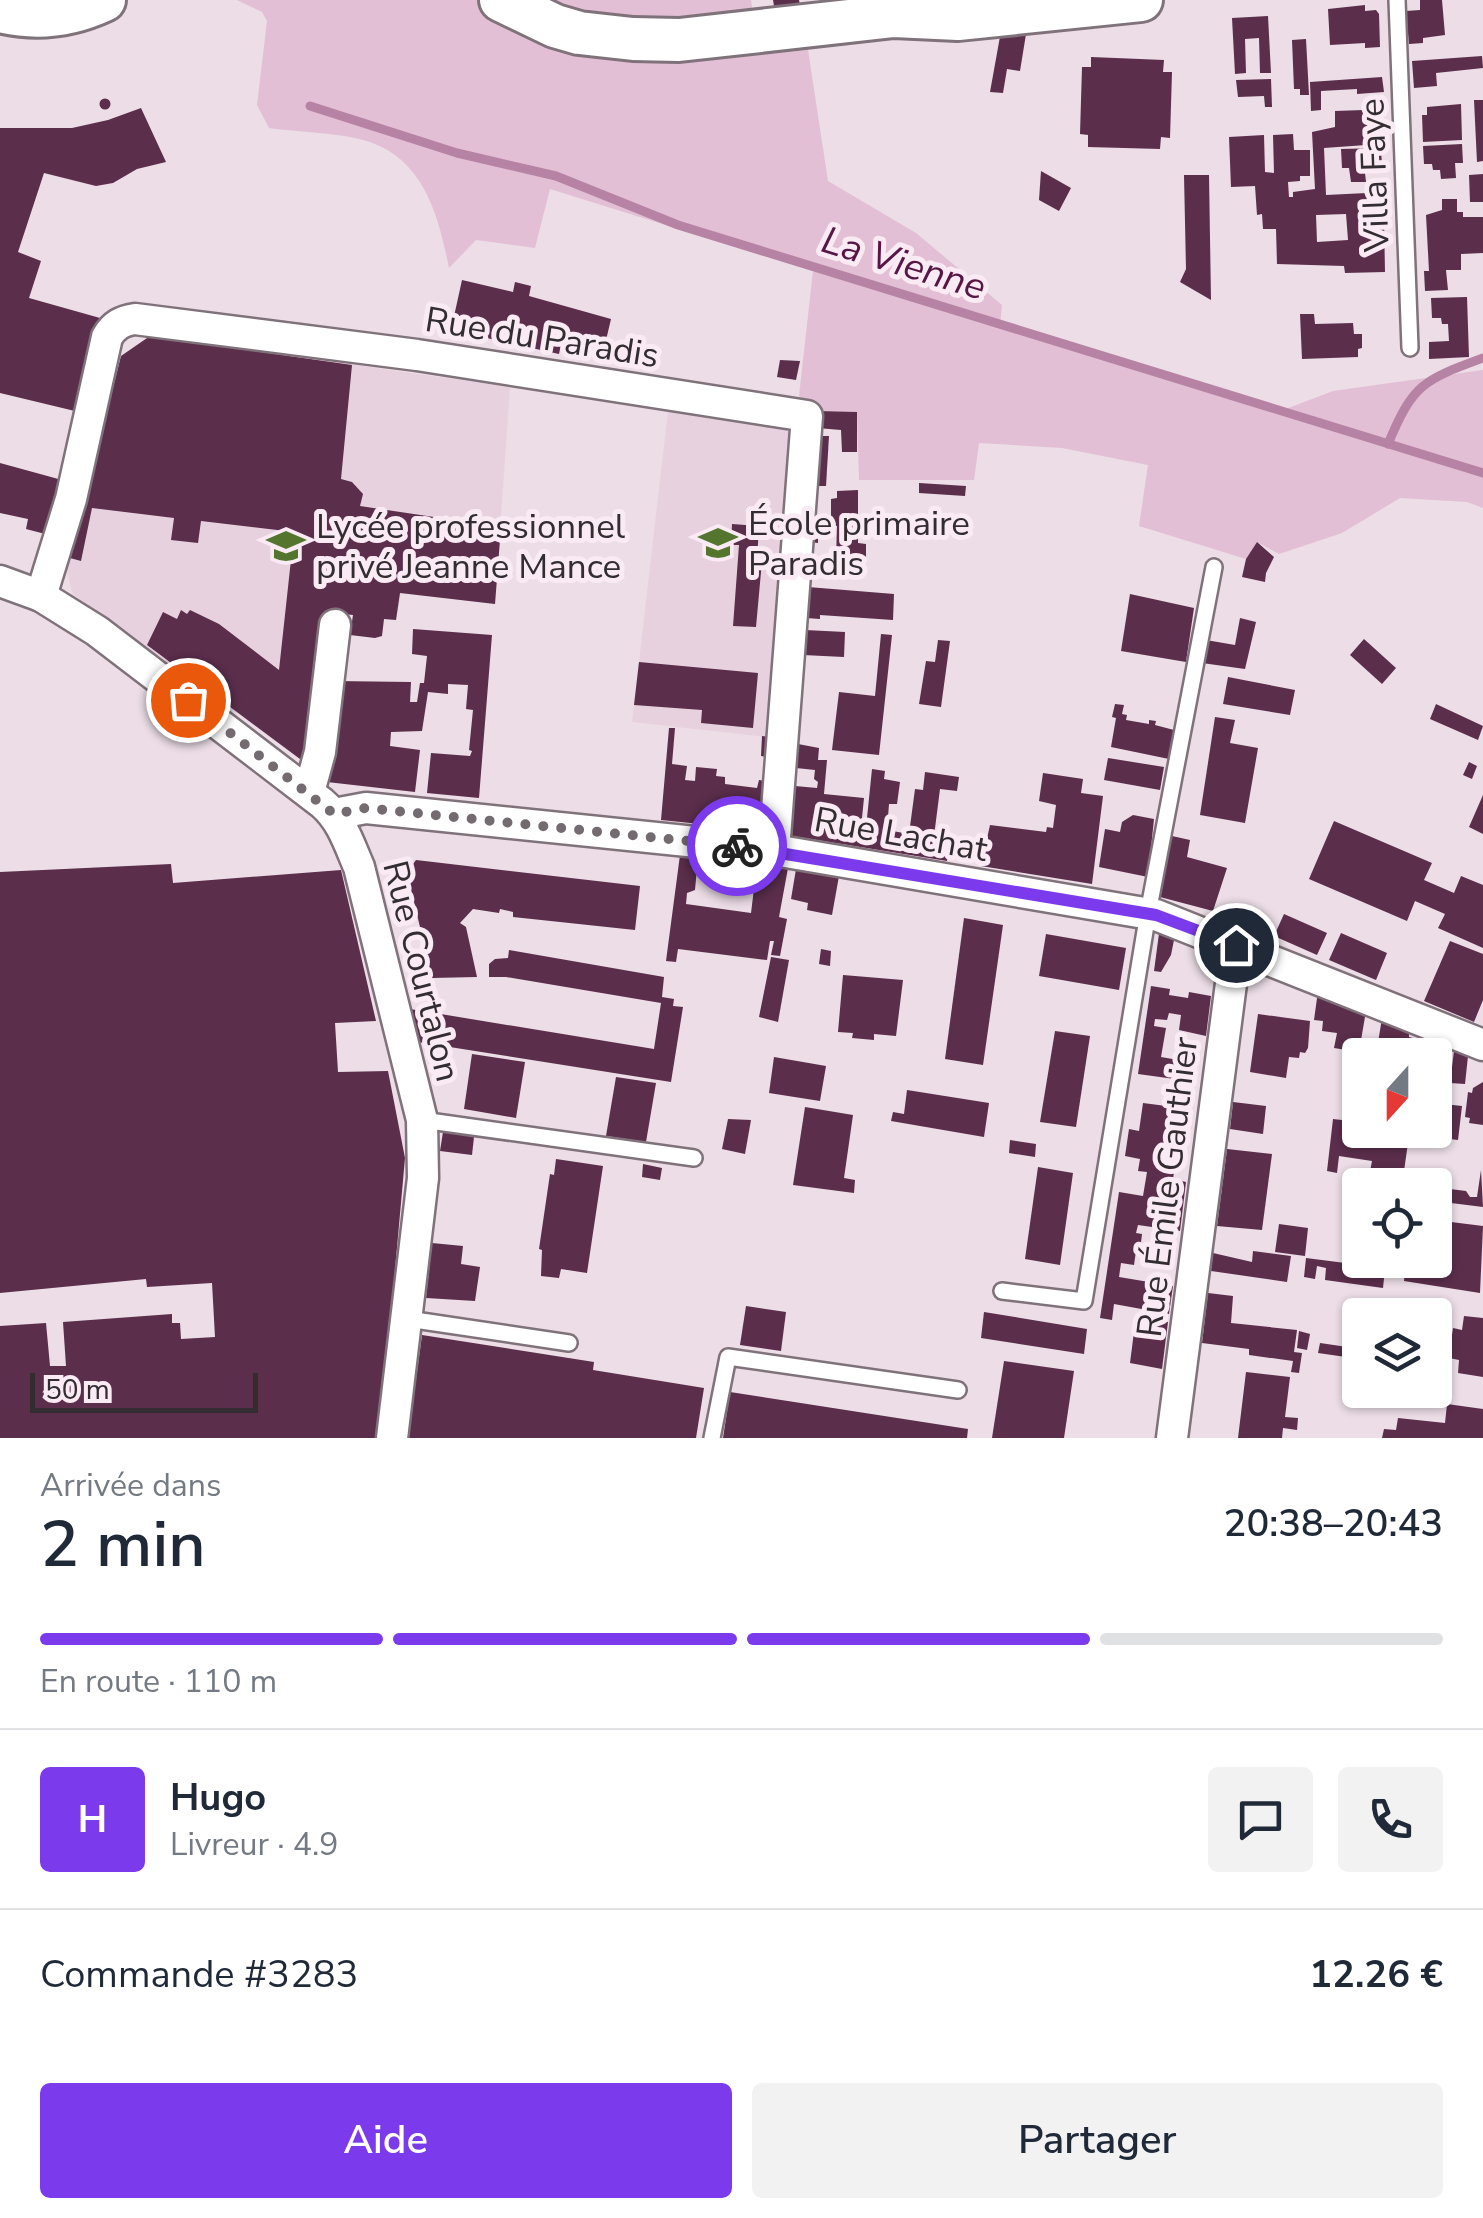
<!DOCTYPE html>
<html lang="fr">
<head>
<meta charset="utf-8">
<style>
	body { margin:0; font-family:"Nunito Sans",sans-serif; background:#f2f2f3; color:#1f2937; height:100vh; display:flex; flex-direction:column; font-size:38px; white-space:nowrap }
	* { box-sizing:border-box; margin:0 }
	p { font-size:32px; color:#747a83 }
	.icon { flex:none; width:55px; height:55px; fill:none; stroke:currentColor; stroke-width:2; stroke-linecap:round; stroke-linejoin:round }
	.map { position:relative; height:1438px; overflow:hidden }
	.drawer { display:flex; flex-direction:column; background:#fff; flex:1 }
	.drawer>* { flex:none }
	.needle { width:65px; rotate:201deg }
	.tools { position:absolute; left:1342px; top:1038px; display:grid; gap:20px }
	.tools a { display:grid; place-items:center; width:110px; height:110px; border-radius:10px; background:#fff; box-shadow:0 2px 8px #0004; font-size:50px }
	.scale { position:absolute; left:30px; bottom:25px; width:228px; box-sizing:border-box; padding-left:10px; border:5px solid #332d31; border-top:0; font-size:28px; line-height:35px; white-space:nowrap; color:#332d31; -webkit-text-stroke:8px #f9eaf3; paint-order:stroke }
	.pin { position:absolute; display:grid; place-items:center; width:85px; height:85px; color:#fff; margin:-42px; border:5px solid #fff; border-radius:50%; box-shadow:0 2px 10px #0007 }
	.courier { position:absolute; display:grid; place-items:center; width:100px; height:100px; margin:-50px; border:8px solid #7c3aed; border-radius:50%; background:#fff; color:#222; box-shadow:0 2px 12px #0007 }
	.headline em { font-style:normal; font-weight:600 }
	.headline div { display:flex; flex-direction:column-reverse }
	.headline { display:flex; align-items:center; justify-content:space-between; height:170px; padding:0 40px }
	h1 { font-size:65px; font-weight:600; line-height:75px }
	.bar { display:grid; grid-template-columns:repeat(4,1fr); gap:15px 10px; align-content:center; height:120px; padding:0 40px }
	.bar i { height:12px; border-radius:8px; background:#e0e1e3 }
	.bar .on { background:#7c3aed }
	.bar p { grid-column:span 4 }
	.line { display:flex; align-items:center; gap:25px; padding:0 40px; border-top:2px solid #e0e1e3 }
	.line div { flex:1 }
	.round { display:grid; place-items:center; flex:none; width:105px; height:105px; border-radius:10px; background:#f2f2f3 }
	.cta { display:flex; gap:20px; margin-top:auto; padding:20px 40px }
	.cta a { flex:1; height:115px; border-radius:10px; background:#7c3aed; color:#fff; font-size:40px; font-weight:600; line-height:115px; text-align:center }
	.cta a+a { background:#f2f2f3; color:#1f2937 }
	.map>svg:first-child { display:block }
	.built { fill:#e8d1de }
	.green { fill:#e2bfd5 }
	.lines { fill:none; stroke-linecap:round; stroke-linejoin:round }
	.stream { stroke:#b783a4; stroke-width:9 }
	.building { fill:#5b2e4c; fill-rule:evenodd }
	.lane-casing { stroke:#80727a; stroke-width:20 }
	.street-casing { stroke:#80727a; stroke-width:35 }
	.secondary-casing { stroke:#80727a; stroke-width:48 }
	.lane { stroke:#fff; stroke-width:15 }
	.street { stroke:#fff; stroke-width:30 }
	.secondary { stroke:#fff; stroke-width:42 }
	.done { stroke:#746b70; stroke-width:10; stroke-dasharray:0 18 }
	.route { stroke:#7c3aed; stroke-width:12 }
	.labels { text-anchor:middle; stroke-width:10; stroke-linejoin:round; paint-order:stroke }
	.street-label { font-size:35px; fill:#332d31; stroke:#f9eaf3 }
	.poi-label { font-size:35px; fill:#332d31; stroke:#f9eaf3; text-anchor:start }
	.water-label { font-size:38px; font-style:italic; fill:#561744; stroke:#f9eaf3 }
</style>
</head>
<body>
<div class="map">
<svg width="1483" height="1438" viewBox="0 0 1483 1438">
	<rect width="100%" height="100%" fill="#ecdde6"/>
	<g class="built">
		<path d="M150 336 510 387 495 604 401 593 396 620 325 612 310 754 300 759 72 593 67 569 121 356Z"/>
		<path d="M668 411 792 423 767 737 632 722Z"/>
	</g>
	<path class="green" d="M237 0H751L759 55 808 50 828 181 916 233 1002 305 1000 325 1278 412 1333 391 1483 370V508L1467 502 1400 498 1342 533 1279 554 1257 542 1246 559 1139 526 1148 465 1062 448 979 443 974 480H859L857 412 818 411 799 396 813 271 550 189 535 248 476 240 449 268C439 218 425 161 370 142 345 133 297 132 269 128L257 105 267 21 262 12Z"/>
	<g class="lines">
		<g class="stream">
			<path d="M310 106 457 153 556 176 678 225 1483 473"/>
			<path d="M1388 444C1413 384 1423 380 1483 358"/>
		</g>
	</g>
	<g class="building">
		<path d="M773 0H799L802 14 776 17Z"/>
		<path d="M1420 0H1442L1445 35 1423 38V43L1409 44 1406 11 1420 10Z"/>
		<path d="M1365 5V11L1376 10 1379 14 1380 47 1365 48V43L1330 45 1328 9Z"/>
		<path d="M1268 16 1271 73H1260L1259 38 1245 39 1246 73 1235 74 1232 18Z"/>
		<path d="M1027 28 1020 71 1007 69 1003 93 990 92 1001 31Z"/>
		<path d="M1306 39 1309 95H1300V89H1294L1292 40Z"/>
		<path d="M1482 56 1483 68 1436 73 1437 86 1414 88 1412 61Z"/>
		<path d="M1091 57 1164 60 1163 72H1172L1170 138 1161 137 1160 149 1088 147V135L1080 134 1082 67H1091Z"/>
		<path d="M1382 77 1384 92 1357 94V89L1321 91V110L1311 111 1310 82Z"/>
		<path d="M1271 79 1272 107H1265L1264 96 1238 97 1236 80Z"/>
		<circle cx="105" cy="104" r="5.5"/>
		<path d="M1474 100H1483V161L1477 162Z"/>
		<path d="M1461 104 1462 140 1423 142 1422 115H1427V107Z"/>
		<path d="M141 108 166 162 137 169 113 183 96 186 44 173 18 252 41 261 29 298 100 318 79 412 0 393V128H72L108 120Z"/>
		<path d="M1363 110 1364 120H1379L1380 144 1324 148 1326 195 1367 193 1368 215 1384 219 1385 272 1345 273 1344 266 1277 264 1276 229H1263L1262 214 1257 215 1255 186 1231 187 1229 137 1264 135 1265 172 1274 173 1273 135 1293 134 1294 150H1310V176H1300V181L1288 182 1289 197H1293V192L1315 189 1312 132 1335 127V111ZM1346 214 1348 240 1317 242 1316 215Z"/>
		<path d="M1462 144 1463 163H1455L1456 178 1441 179 1440 170H1433L1432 164H1424L1423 146Z"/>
		<path d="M1381 148 1382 167H1373V173H1365L1366 182H1351L1349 168H1342L1341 149Z"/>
		<path d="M1041 171 1071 188 1059 211 1039 200Z"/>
		<path d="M1483 174V202H1470L1469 175Z"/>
		<path d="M1184 175H1209L1211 300 1180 282 1186 269Z"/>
		<path d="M1442 199H1457V212H1463V217H1483V253L1461 254V270H1446L1448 290 1425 291 1424 271H1429L1426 215 1442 210Z"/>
		<path d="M462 280 513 292 515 282 531 286 529 296 611 319 603 353 572 351V347L561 344 559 354 518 345 521 334 502 330 500 341 451 330Z"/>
		<path d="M1467 297 1469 357 1429 359V342L1449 341 1448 324H1442L1441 318H1432L1431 298Z"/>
		<path d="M1300 314H1314L1315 324 1353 323 1354 334H1362V348L1358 349V357L1302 359Z"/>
		<path d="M150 336 352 365 341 479 352 482 363 494 360 506 501 527 495 604 400 593 396 620 384 619 382 636 375 638 350 635 353 615 325 612 310 754 300 759 147 645 163 612 177 619 181 610 187 614 190 610 219 624 279 670 294 532 201 521 198 543 171 540 174 518 92 508 81 561 70 558 121 356Z"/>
		<path d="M780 360 800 361 796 380 777 377Z"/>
		<path d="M818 411 857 412V452H842L841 430 817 428Z"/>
		<path d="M817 436H829L826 486H814Z"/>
		<path d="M0 463 62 480 49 535 26 529 28 519 0 513Z"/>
		<path d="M919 483 966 486 965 496 919 493Z"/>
		<path d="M858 490V543L866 544V558H836L837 526 818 525V543L811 542 812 519 831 518V499L837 498V491Z"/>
		<path d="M732 524 759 526 757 560 762 561 756 627 733 626 739 545H731Z"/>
		<path d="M1257 542 1274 557 1266 573 1265 582 1242 577 1246 559Z"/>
		<path d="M808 587 894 594 893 620 820 615V619L806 618Z"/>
		<path d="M1130 594 1194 608 1186 662 1121 651Z"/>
		<path d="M1240 618 1256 622 1245 669 1202 663 1206 640 1235 645Z"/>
		<path d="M413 629 492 635 479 798 427 793 431 753 470 756 472 751 469 750 473 710 466 709 468 685 448 684V694L428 692 422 731 391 732 390 746 420 750 415 792 327 782 334 681 411 682 410 702H417L420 683H424L427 656 412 654Z"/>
		<path d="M805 630 845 632 844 657 803 655Z"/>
		<path d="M881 634 892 635 879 755 832 750 839 692 875 696Z"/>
		<path d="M1364 639 1396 668 1382 684 1350 655Z"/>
		<path d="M938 640 950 641 941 707 919 704 926 661 935 662Z"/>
		<path d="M639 662 758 673 753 728 701 723 702 710 634 705Z"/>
		<path d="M1228 677 1295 690 1290 715 1223 704Z"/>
		<path d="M1115 704 1124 705 1122 714 1127 715 1126 720 1149 724V720L1156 721 1155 725 1174 730 1169 759 1111 747 1116 718 1112 717Z"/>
		<path d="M1436 704 1483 726 1478 740 1430 719Z"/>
		<path d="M1215 717 1235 720 1230 743 1258 748 1245 823 1200 815Z"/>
		<path d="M669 728H675L672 764 687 766 685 780 695 781 696 767 717 769 716 776 725 777V784L757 788 759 780 766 781 762 827 759 830 661 820Z"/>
		<path d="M762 736 770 737 768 757 761 756Z"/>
		<path d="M798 744 819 748 818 760H827L824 794 864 798 862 818H867L872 769 885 771 884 779 900 782 897 804H889L887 830 909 834 915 789 923 790 925 772 959 777 957 791 940 789 933 844 948 848 947 861 792 836 795 786 817 788 818 782 814 779 815 770 796 768Z"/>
		<path d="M1108 758 1164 767 1160 790 1104 780Z"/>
		<path d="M1469 762 1477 766 1472 779 1463 775Z"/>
		<path d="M1043 773 1083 779 1081 793 1103 796 1092 884 981 866 990 825 1046 832 1047 827 1053 828 1056 805 1039 801Z"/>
		<path d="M1483 795V834L1469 827Z"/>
		<path d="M1133 815 1154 819 1148 877 1099 867 1105 829 1120 832 1122 822Z"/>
		<path d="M1334 821 1432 863 1424 880 1454 893 1461 876 1483 885V948L1438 928 1445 914 1415 901 1407 921 1309 879Z"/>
		<path d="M1172 836 1190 840 1187 857 1227 868 1213 911 1160 897Z"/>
		<path d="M680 855 698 857 695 890 687 893 686 904 751 913 757 864 788 868 779 917 787 919 780 956 771 955 774 941H770L767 960 678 949 676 962 666 961Z"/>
		<path d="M416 860 640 886 635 930 513 917V912L500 909 499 913 473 909 460 923 466 927 477 977 432 978 407 872Z"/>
		<path d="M171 864 173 883 341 870 376 1021 335 1023 338 1072 388 1071 405 1158 384 1393 375 1438H0V1326L46 1323 50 1366H66L63 1322 172 1314V1323H180L181 1339 215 1337 212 1283 147 1287 146 1279 0 1293V872Z"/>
		<path d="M796 869 839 876 832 915 807 910 808 903 791 899Z"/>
		<path d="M1284 914 1327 933 1317 955 1274 936Z"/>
		<path d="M964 918 1003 925 983 1065 945 1059Z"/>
		<path d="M1160 926 1176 930 1171 955 1161 972 1154 971Z"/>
		<path d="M1341 933 1387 953 1376 980 1329 960Z"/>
		<path d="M1046 934 1126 948 1119 990 1039 976Z"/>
		<path d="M1450 941 1483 954V1000L1474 1022 1424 1001Z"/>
		<path d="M821 949 831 951 830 966 819 964Z"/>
		<path d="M509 950 664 977 662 997 674 999 673 1006 683 1007 671 1082 418 1042 410 1009 654 1049 661 1003 506 977H489V964L495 959 508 958Z"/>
		<path d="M771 957 789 960 778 1022 759 1017Z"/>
		<path d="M843 975 903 980 896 1036 874 1034V1040L852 1038 853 1033 838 1032Z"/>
		<path d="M1151 986 1170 989 1169 995 1188 998 1189 992 1211 996 1206 1036 1179 1030 1181 1015 1169 1013 1167 1020 1155 1019 1154 1026 1166 1028 1161 1057 1184 1061 1182 1080 1138 1074Z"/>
		<path d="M1318 991 1366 1011 1359 1052 1334 1048 1337 1033 1322 1031 1323 1021 1314 1020Z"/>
		<path d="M1258 1014 1310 1021 1308 1048 1305 1053 1300 1052 1299 1058 1289 1057 1286 1078 1250 1072Z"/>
		<path d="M1382 1018 1409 1030V1037L1420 1040 1418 1052 1376 1055Z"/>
		<path d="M1055 1031 1090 1036 1076 1127 1040 1122Z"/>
		<path d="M1454 1051 1468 1056 1465 1084 1450 1083Z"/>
		<path d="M472 1054 525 1062 516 1118 464 1109Z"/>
		<path d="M774 1057 826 1066 820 1101 769 1093Z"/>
		<path d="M616 1077 656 1083 646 1142 606 1136Z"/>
		<path d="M1483 1082V1125L1469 1123 1470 1118 1465 1117 1468 1092 1472 1093 1473 1088Z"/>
		<path d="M907 1090 989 1103 984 1137 891 1121 893 1112 904 1114Z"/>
		<path d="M1233 1102 1266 1106 1263 1134 1230 1129Z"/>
		<path d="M1143 1103 1174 1107 1168 1159 1176 1160 1173 1179 1186 1182 1180 1231 1138 1225 1136 1233 1142 1234 1140 1251H1136L1134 1265 1121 1263 1119 1277 1173 1286 1169 1314 1114 1304 1112 1320 1100 1318 1119 1192 1143 1196 1147 1172 1138 1171 1140 1159 1125 1156 1129 1129 1139 1131Z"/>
		<path d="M1435 1103 1462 1106 1458 1140 1415 1135V1144L1408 1143 1403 1178 1432 1185H1389L1390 1181 1369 1177 1372 1161 1339 1156 1337 1173 1327 1171 1333 1119 1360 1122V1130H1435Z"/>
		<path d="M805 1107 853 1115 844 1178 855 1180 854 1193 793 1185Z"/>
		<path d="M728 1119 751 1120 745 1154 722 1149Z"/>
		<path d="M443 1132 474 1137 472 1155 440 1151Z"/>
		<path d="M1010 1140 1036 1144 1035 1157 1009 1153Z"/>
		<path d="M1227 1149 1272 1154 1262 1230 1217 1226Z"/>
		<path d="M556 1159 603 1166 587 1273 561 1269 559 1278 541 1276 542 1250 539 1249 550 1174 554 1175Z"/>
		<path d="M643 1164 662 1168 660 1180 642 1177Z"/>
		<path d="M1038 1167 1073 1173 1060 1265 1025 1259Z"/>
		<path d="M1481 1170 1483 1207 1435 1201V1192L1446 1194 1450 1189 1466 1191 1470 1197H1477Z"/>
		<path d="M1435 1220 1483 1226 1480 1293 1404 1281 1405 1271 1385 1269 1383 1288 1325 1280 1326 1268 1317 1266 1315 1279 1304 1277 1306 1258 1361 1265 1362 1260H1435Z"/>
		<path d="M1279 1224 1308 1228 1305 1256 1275 1252Z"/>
		<path d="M432 1243 463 1246 461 1264 480 1267 475 1301 426 1298Z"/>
		<path d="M1253 1251 1291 1256 1287 1282 1211 1271 1213 1253 1252 1262Z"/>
		<path d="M1208 1293 1233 1296 1231 1323 1297 1330 1294 1352 1302 1353 1299 1373 1291 1372 1293 1361 1249 1355V1349L1202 1343Z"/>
		<path d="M746 1306 786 1312 781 1351 740 1345Z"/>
		<path d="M984 1312 1087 1329 1084 1354 981 1338Z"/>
		<path d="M1136 1316 1168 1322 1162 1369 1130 1363Z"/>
		<path d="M1464 1316 1483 1318V1377L1458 1373 1459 1360 1449 1358 1453 1328 1462 1330Z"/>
		<path d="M1299 1331 1310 1334 1307 1350 1297 1348Z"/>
		<path d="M422 1335 594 1362 593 1370 704 1388 696 1438H408Z"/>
		<path d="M1320 1343 1354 1348 1353 1358 1318 1353Z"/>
		<path d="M1004 1361 1074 1371 1064 1438H992Z"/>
		<path d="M1246 1372 1290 1377 1285 1417 1298 1418 1297 1430 1283 1428 1282 1438H1238Z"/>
		<path d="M730 1392 968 1429 967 1438H723Z"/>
		<path d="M1447 1404 1483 1409V1438H1382L1384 1429 1396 1430 1398 1418 1445 1423Z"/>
	</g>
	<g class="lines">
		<g class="lane-casing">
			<g id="lane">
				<path d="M1397 0 1410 348"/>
				<path d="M422 1120 694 1158"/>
				<path d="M1002 1291 1084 1301 1148 913 1214 567"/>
				<path d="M408 1319 569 1343"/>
				<path d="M712 1438 728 1357 958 1390"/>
			</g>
		</g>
		<g class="street-casing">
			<g id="street">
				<path d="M0 581 41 596 97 631 322 803C342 820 349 844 359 867L422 1120 423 1178 392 1438"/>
				<path d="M41 596 71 499 107 337C114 325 122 321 135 319L417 355 807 416 774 850"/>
				<path d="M309 792 320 752 335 625"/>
				<path d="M334 814 366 808 774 850 1156 915 1483 1045"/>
				<path d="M1172 1438 1236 945"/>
			</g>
		</g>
		<g class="secondary-casing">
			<g id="secondary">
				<path d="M501 0 555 26 579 33 633 39 679 40 894 16 958 19 1141 0"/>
				<path d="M0 11C36 20 70 16 104 0"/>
			</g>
		</g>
		<use href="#lane" class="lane"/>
		<use href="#street" class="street"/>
		<use href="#secondary" class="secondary"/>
	</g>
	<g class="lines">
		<path class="done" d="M188 700 334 814 366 808 737 846"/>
		<path class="route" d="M737 846 1156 915 1236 945"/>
	</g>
	<defs>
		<g id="school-bare" transform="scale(3)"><path d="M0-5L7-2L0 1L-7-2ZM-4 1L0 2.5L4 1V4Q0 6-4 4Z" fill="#53752e" stroke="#f9eaf3" stroke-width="2.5" paint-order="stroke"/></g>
	</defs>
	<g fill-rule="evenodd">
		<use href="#school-bare" x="718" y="543"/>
		<use href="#school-bare" x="286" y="546"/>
	</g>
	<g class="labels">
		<g class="street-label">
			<text transform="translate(1374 175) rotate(-92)" y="12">Villa Faye</text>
			<text transform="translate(542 337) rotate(9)" y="12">Rue du Paradis</text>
			<text transform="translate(901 834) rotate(10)" y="12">Rue Lachat</text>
			<text transform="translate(422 971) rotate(76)" y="12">Rue Courtalon</text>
			<text transform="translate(1167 1187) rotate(-83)" y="12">Rue Émile Gauthier</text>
		</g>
		<g class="poi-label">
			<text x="748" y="535">École primaire<tspan x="748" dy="40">Paradis</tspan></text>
			<text x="316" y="538">Lycée professionnel<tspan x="316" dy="40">privé Jeanne Mance</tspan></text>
		</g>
		<g class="water-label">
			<text transform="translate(904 263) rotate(17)" y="13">La Vienne</text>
		</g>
	</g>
</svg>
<div class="tools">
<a><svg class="needle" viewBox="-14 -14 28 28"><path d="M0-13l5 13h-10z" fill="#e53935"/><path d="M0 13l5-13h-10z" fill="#747a83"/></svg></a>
<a><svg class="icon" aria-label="locate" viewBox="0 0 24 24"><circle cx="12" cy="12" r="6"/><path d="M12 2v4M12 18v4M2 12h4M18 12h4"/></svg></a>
<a><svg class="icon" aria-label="layers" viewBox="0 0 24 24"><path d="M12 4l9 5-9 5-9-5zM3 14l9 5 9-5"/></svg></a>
</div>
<div class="scale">50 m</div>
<div class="pin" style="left:188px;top:700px;background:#ea580c"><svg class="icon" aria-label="bag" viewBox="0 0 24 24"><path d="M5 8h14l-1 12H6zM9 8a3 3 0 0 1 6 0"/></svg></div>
<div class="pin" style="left:1236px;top:945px;background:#1f2937"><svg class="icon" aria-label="home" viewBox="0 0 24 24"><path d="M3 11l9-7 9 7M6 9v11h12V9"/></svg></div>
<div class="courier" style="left:737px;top:846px"><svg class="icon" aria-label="bike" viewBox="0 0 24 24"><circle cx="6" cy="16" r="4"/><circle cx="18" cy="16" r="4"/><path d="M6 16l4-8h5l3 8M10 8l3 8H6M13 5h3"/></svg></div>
</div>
<section class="drawer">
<div class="headline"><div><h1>2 min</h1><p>Arrivée dans</p></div><em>20:38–20:43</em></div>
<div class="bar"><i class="on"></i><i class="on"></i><i class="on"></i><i></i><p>En route · 110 m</p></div>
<div class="line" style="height:180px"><b class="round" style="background:#7c3aed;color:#fff">H</b><div><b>Hugo</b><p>Livreur · 4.9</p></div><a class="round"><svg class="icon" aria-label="chat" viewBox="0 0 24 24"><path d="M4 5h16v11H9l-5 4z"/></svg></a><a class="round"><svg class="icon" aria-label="phone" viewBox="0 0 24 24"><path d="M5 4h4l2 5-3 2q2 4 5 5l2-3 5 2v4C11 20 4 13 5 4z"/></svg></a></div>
<div class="line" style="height:130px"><div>Commande #3283</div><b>12.26 €</b></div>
<div class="cta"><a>Aide</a><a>Partager</a></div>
</section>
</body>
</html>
